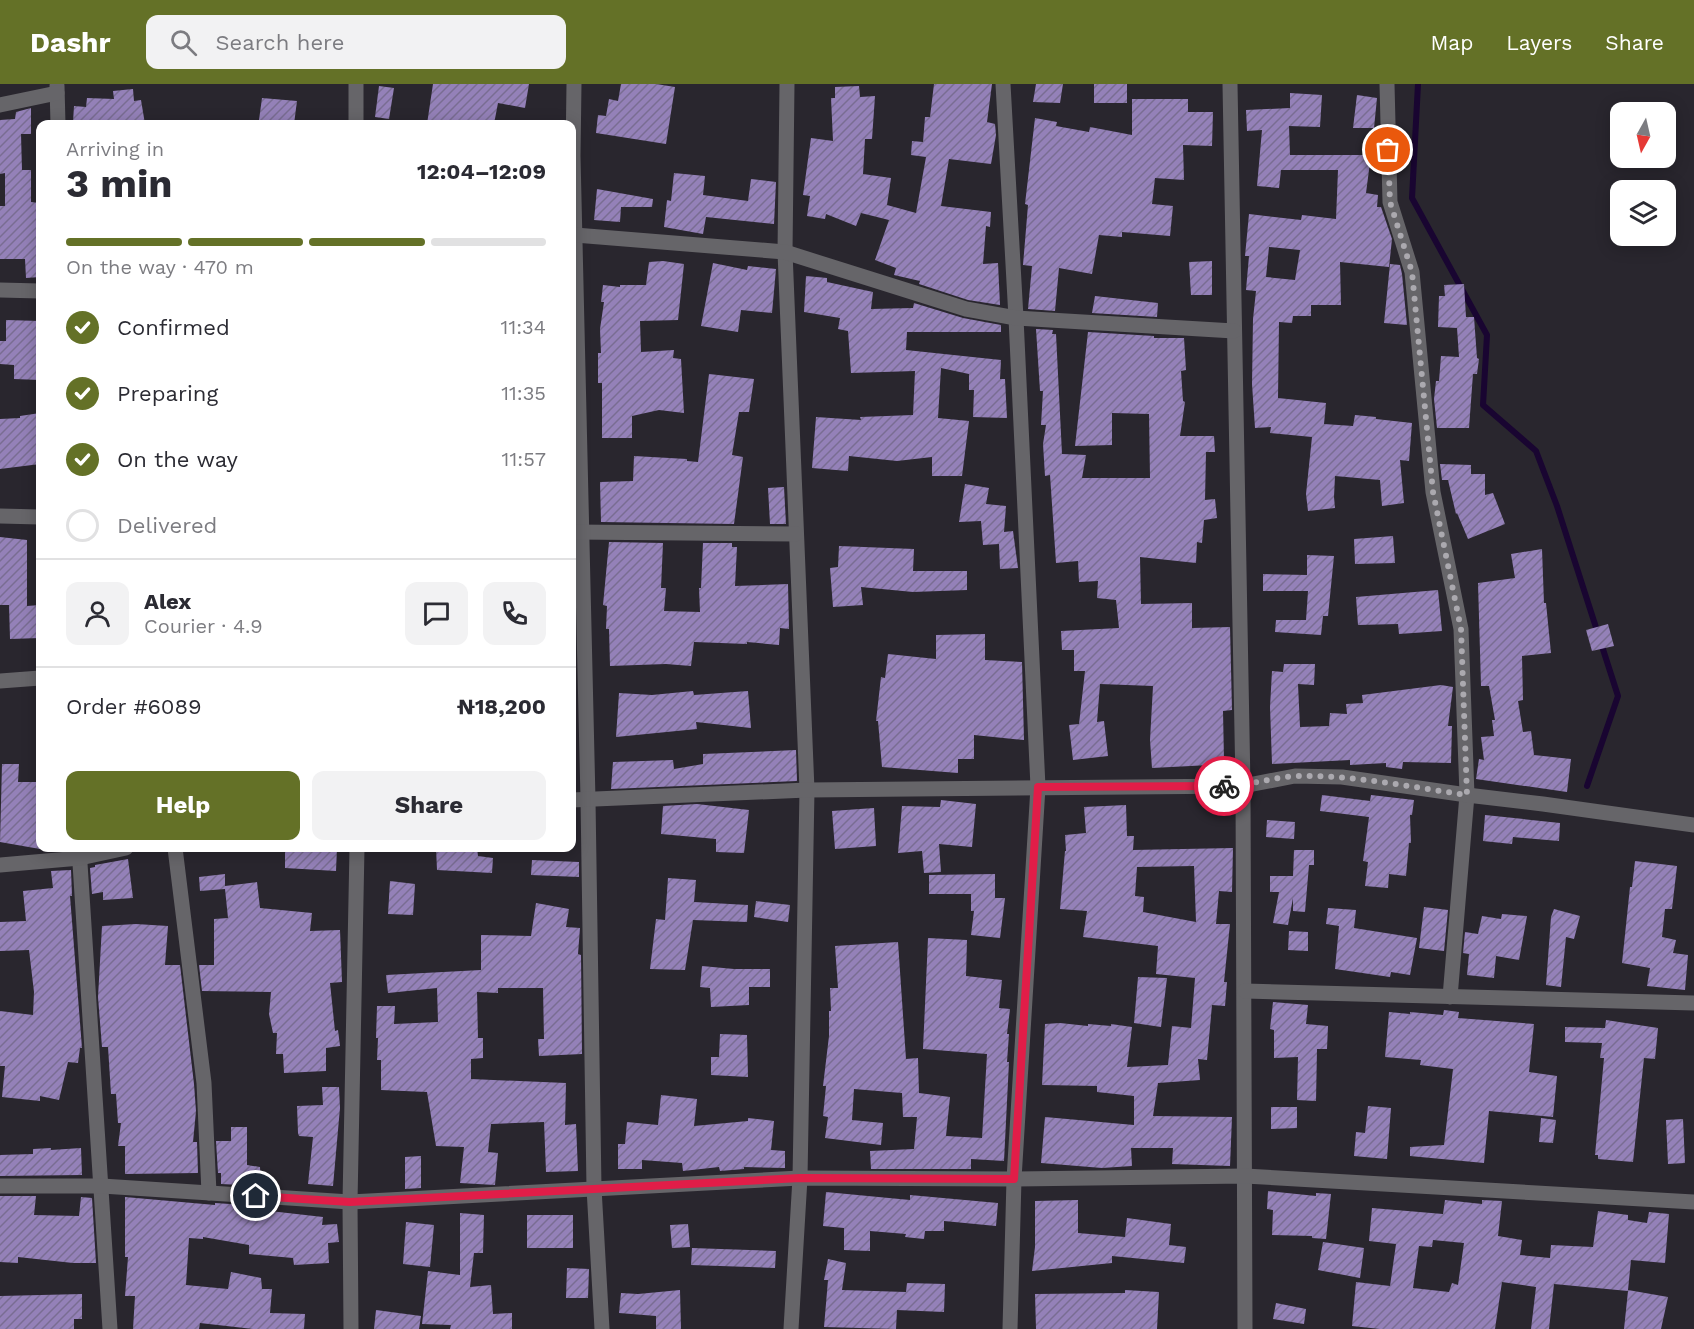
<!DOCTYPE html>
<html lang="en">
<head>
<meta charset="utf-8">
<style>
	body { margin:0; font-family:"Work Sans",sans-serif; background:#f2f2f3; color:#2b2b33; height:100vh; display:flex; flex-direction:column; font-size:22px; white-space:nowrap }
	* { box-sizing:border-box; margin:0 }
	p { font-size:20px; color:#7c7c81 }
	.icon { flex:none; width:33px; height:33px; fill:none; stroke:currentColor; stroke-width:2; stroke-linecap:round; stroke-linejoin:round }
	.map { position:relative; flex:1; overflow:hidden }
	.side { position:absolute; left:36px; top:36px; width:540px; height:732px; display:flex; flex-direction:column; background:#fff; border-radius:12px; box-shadow:0 3px 15px #0003 }
	.side>* { flex:none }
	.needle { width:39px; rotate:188deg }
	.tools { position:absolute; left:1610px; top:18px; display:grid; gap:12px }
	.tools a { display:grid; place-items:center; width:66px; height:66px; border-radius:12px; background:#fff; box-shadow:0 3px 15px #0003; font-size:30px }
	.pin { position:absolute; display:grid; place-items:center; width:51px; height:51px; color:#fff; margin:-26px; border:3px solid #fff; border-radius:50%; box-shadow:0 2px 6px #0007 }
	.courier { position:absolute; display:grid; place-items:center; width:60px; height:60px; margin:-30px; border:4px solid #e11d48; border-radius:50%; background:#fff; color:#222; box-shadow:0 2px 8px #0007 }
	.headline em { font-style:normal; font-weight:700 }
	.headline div { display:flex; flex-direction:column-reverse }
	.headline { display:flex; align-items:center; justify-content:space-between; height:102px; padding:0 30px }
	h1 { font-size:39px; font-weight:700; line-height:45px }
	.bar { display:grid; grid-template-columns:repeat(4,1fr); gap:9px 6px; align-content:center; height:72px; padding:0 30px }
	.bar i { height:8px; border-radius:4px; background:#e1e1e2 }
	.bar .on { background:#647127 }
	.bar p { grid-column:span 4 }
	.line { display:flex; align-items:center; gap:15px; padding:0 30px; border-top:2px solid #e1e1e2 }
	.line div { flex:1 }
	.round { display:grid; place-items:center; flex:none; width:63px; height:63px; border-radius:12px; background:#f2f2f3 }
	ol { padding:0 30px; list-style:none }
	li { display:flex; align-items:center; gap:18px; height:66px }
	li p { margin-inline-start:auto }
	li .icon { padding:6px; border-radius:50%; background:#647127; color:#fff; stroke-width:4 }
	li:last-child { color:#7c7c81 }
	li i { width:33px; height:33px; border:3px solid #e1e1e2; border-radius:50% }
	.primary-button { display:flex; gap:12px; margin-top:auto; padding:12px 30px }
	.primary-button a { flex:1; height:69px; border-radius:12px; background:#647127; color:#fff; font-size:24px; font-weight:700; line-height:69px; text-align:center }
	.primary-button a+a { background:#f2f2f3; color:#2b2b33 }
	header { display:flex; align-items:center; gap:36px; box-sizing:border-box; height:84px; padding:0 30px; background:#647127; color:#fff }
	header strong { font-size:28px }
	nav { display:flex; gap:33px; margin-inline-start:auto; font-size:21px }
	.search { width:420px; height:54px; background:#f2f2f3; display:flex; align-items:center; gap:15px; box-sizing:border-box; padding:0 21px; border-radius:12px; color:#7c7c81; font-size:22px }
	.map>svg:first-child { display:block }
	.lines { fill:none; stroke-linecap:round; stroke-linejoin:round }
	.stream { stroke:#190531; stroke-width:6 }
	.building { fill:url(#building-hatch); fill-rule:evenodd }
	.minor { stroke:#666569; stroke-width:15 }
	.done { stroke:#aba9af; stroke-width:6; stroke-dasharray:0 10.8 }
	.route { stroke:#e11d48; stroke-width:8 }
</style>
</head>
<body>
<header>
<strong>Dashr</strong>
<div class="search"><svg class="icon" aria-label="search" viewBox="0 0 24 24"><circle cx="10" cy="10" r="6"/><path d="M15 15l6 6"/></svg>Search here</div>
<nav><a>Map</a><a>Layers</a><a>Share</a></nav>
</header>
<div class="map">
<svg width="1694" height="1245" viewBox="0 0 1694 1245">
	<defs>
		<pattern id="building-hatch" width="6" height="6" patternUnits="userSpaceOnUse" patternTransform="scale(1.5)"><rect width="6" height="6" fill="#9481b8"/><path d="M-1 1l2-2M0 6l6-6M5 7l2-2" fill="none" stroke="#796d92"/></pattern>
	</defs>
	<rect width="100%" height="100%" fill="#29262e"/>
	<g class="lines">
		<path class="stream" d="M1418 0 1412 114 1487 251 1483 321 1536 367 1557 422 1618 612 1587 702"/>
	</g>
	<g class="building">
		<path d="M433 0H529L525 24 498 19 494 40H427Z"/>
		<path d="M621 0H656L675 3 666 60 596 49 598 31 606 32 609 15 618 17Z"/>
		<path d="M934 0H992L987 38 995 40 996 51 991 80 949 75 941 122 991 128 990 143 986 142 983 180 998 179 1000 221 968 216 919 200 920 197 894 191 896 184 875 176 889 136 861 129 856 142 826 130 825 135 807 132 810 112 803 111 811 54 833 57 831 14H835V3L859 2 860 13 875 12 872 55H865L863 90 891 94 887 121 916 129 926 73 911 71 912 57 923 58 925 33H930Z"/>
		<path d="M1036 0H1063L1060 19 1033 18Z"/>
		<rect x="1094" y="0" width="33" height="19"/>
		<path d="M379 2 394 4 389 35 375 33Z"/>
		<path d="M133 5 134 17 141 16 145 40 73 38 74 22 86 23 87 14 114 15 113 7Z"/>
		<path d="M1290 9 1322 11 1320 43 1289 42 1290 71H1371L1366 109 1378 111 1377 123H1381L1392 155 1389 183 1340 178 1341 221H1311V232H1293L1292 239 1279 238 1278 314 1326 319 1324 340 1353 342 1355 331 1376 333V335L1412 339 1409 377 1400 376 1404 419 1382 422 1380 396 1335 392 1334 413 1335 424 1308 427 1306 410 1312 353 1270 349 1271 343 1255 344 1252 300 1253 235 1256 207 1246 206 1249 172H1245L1249 130 1301 136 1302 131 1336 135 1338 86H1281L1279 104 1257 102 1262 46 1247 47 1246 26 1290 24ZM1269 163 1300 166 1295 196 1266 193Z"/>
		<path d="M1357 11 1377 14 1374 44H1353Z"/>
		<path d="M262 14 297 17 294 40 259 36Z"/>
		<path d="M1132 15H1188V28H1213L1212 62 1183 61 1184 96 1155 94 1152 120 1173 122 1170 152 1122 148V153L1099 151 1092 190 1059 184 1055 227 1028 225 1032 182 1023 181 1028 121 1025 120 1035 34 1057 38 1056 42 1089 48 1090 43 1132 51Z"/>
		<path d="M31 24V50H21L22 86H31V118L40 119V193L26 194 25 175H0V122H5V89L0 90V36L15 35 16 28Z"/>
		<path d="M674 89 705 92 703 111 748 117 751 95 776 98 774 140 706 133 703 150 664 143 667 116 671 117Z"/>
		<path d="M597 105 653 115 652 123H621L620 138 594 136Z"/>
		<path d="M663 177 684 180 678 236 640 237 641 268 674 266 673 274 681 275 684 329 659 326 632 332V354H602V299H598V269H601L600 245 604 218H601L603 201 620 203V201H646L649 178Z"/>
		<path d="M1212 177V211H1191L1189 178Z"/>
		<path d="M713 179 747 186 748 182 776 185 772 229 741 226 738 248 701 242Z"/>
		<path d="M1390 180 1400 181 1402 190 1407 241 1384 239Z"/>
		<path d="M806 192 827 194V198L873 208 871 225 913 224 914 219 963 234 1001 241V248H907L906 266 1001 276 1000 295H1005L1007 334 973 333 974 306H969V290L941 284 938 334 969 337 962 392H932V373L897 377 849 372 848 387 812 384 816 333 861 336 860 333 913 331 915 287 851 289 848 247 838 245 840 234 804 228Z"/>
		<path d="M1464 200 1466 233H1474L1477 274 1479 275 1477 290H1473L1469 344H1437L1434 315 1436 297H1439L1441 272 1459 273 1457 244 1438 243 1439 212H1445L1444 201Z"/>
		<path d="M1095 212 1158 219 1157 233 1092 229Z"/>
		<path d="M6 236 40 237V296L14 295V281L0 280V257H6Z"/>
		<path d="M1036 245 1053 246 1052 250H1056L1062 370 1086 371 1082 394H1150L1149 330 1112 329V361L1075 362 1088 248 1154 252V254H1184L1186 286 1181 287 1183 317 1185 318 1180 352H1214L1215 368H1206L1205 416 1215 415 1217 434 1204 436 1202 459 1197 458 1196 479 1140 473 1141 520 1192 519V544L1230 543 1232 626 1223 627 1224 676 1209 677 1210 681 1152 684 1150 656 1153 602 1100 600 1097 638 1104 637 1108 672 1073 676 1069 641 1079 640 1085 587H1074V566H1062L1061 547 1119 544 1116 516 1097 514 1098 497 1079 498 1078 477 1056 479 1050 391 1045 392 1043 360 1046 341H1041L1043 307H1040Z"/>
		<path d="M709 290 754 295 749 328H739L732 371 743 373 734 440 601 438 600 398 633 397 634 372 687 375V377L698 378Z"/>
		<path d="M40 329V380L0 385V335L20 334V332Z"/>
		<path d="M1440 380 1471 381V390H1485V411L1493 409 1505 440 1468 455 1457 429 1456 430 1448 396H1442Z"/>
		<path d="M965 400 989 404 986 420 1006 422 1004 448 1013 447 1018 484 1000 485 999 460 983 461 981 437 959 438Z"/>
		<path d="M784 403 786 440H770L768 404Z"/>
		<path d="M1393 452 1395 479 1355 480 1354 455Z"/>
		<path d="M0 453 27 456V522L40 521V554L10 555 9 521H0Z"/>
		<path d="M609 458 663 459 661 504H666L664 527 700 528 699 504H701L703 459H732V463H737L735 502 788 500 789 545 780 544 779 561 747 558V560L694 558 691 582 666 580 610 582 609 545H606L607 522 603 521Z"/>
		<path d="M839 462 914 465 913 487H967V506L913 508 861 503 863 521 833 523 830 484 838 483Z"/>
		<path d="M1542 465 1544 519H1546L1551 569 1522 572 1523 616 1518 617 1523 648 1531 647 1534 671 1571 675 1567 708 1476 695 1479 675 1484 676 1481 653 1494 652 1492 636H1495L1489 602H1481L1478 499 1515 494 1511 470Z"/>
		<path d="M1307 471 1334 472 1328 532H1323L1321 551 1275 548 1276 536H1306L1308 507H1263V490L1307 491Z"/>
		<path d="M1438 506 1442 547 1399 550 1398 540 1358 541 1356 513Z"/>
		<path d="M1608 540 1614 562 1592 567 1586 546Z"/>
		<path d="M985 550V576L1022 578 1024 656 974 651V675H958V689L882 683 878 637H876L881 593 885 594 888 570 936 575V551Z"/>
		<path d="M1284 580H1315L1314 601 1298 600 1300 643 1329 642 1330 629 1347 630 1346 620 1363 619 1362 611 1441 601 1453 603 1448 642H1452L1451 679 1403 678 1402 685 1386 683V679L1350 681V676L1272 680 1270 623 1272 587 1283 588Z"/>
		<path d="M693 607 694 611 748 607 751 644 696 638 697 645 616 653 619 609 652 611Z"/>
		<path d="M796 666 797 697 611 705 613 678 673 676 674 685 703 680V670Z"/>
		<path d="M2 680H19L18 698H40V765L0 758Z"/>
		<path d="M1322 711 1370 717 1371 711 1414 716 1412 731H1410L1411 759H1409L1406 792 1389 790 1388 804 1365 802 1368 778 1363 777 1369 733 1320 727Z"/>
		<path d="M941 716 976 720 972 763 939 760 941 788 924 789 922 767 898 769 902 722 940 723Z"/>
		<path d="M697 720 749 726 744 769 716 768V755L661 750 663 722Z"/>
		<path d="M1126 721 1127 752H1134L1133 766 1233 764 1232 808 1219 807 1216 840H1230L1224 898H1227L1225 922 1212 921 1207 976 1198 975 1200 996 1158 999 1153 1032 1232 1033 1230 1082 1172 1080 1173 1064H1131L1132 1082 1102 1084 1041 1079 1045 1033 1134 1041V1012L1097 1008V1002L1042 1001 1045 940 1060 939 1088 942V940L1111 942V940L1132 943 1127 983 1168 981 1172 942 1191 944 1195 894 1156 890 1158 862 1083 853 1087 827 1060 825 1065 767H1066L1065 751 1086 749 1084 723ZM1194 782 1196 838 1143 828 1144 813 1135 812 1137 783Z"/>
		<path d="M874 724 876 762 835 765 832 727Z"/>
		<path d="M1485 731 1560 739 1559 757 1513 753 1512 760 1483 757Z"/>
		<path d="M1267 736 1295 738 1294 755 1266 753Z"/>
		<path d="M285 764H337L336 787 285 784Z"/>
		<path d="M436 764H477L478 772 493 774 492 789 437 786Z"/>
		<path d="M1294 766H1314V781H1309L1305 828 1293 827V814L1288 841 1273 839 1279 808H1270V792H1293Z"/>
		<path d="M128 775 133 814 103 816V808L92 810 90 784 95 783V781Z"/>
		<path d="M532 776 579 778V793L531 791Z"/>
		<path d="M1635 777 1677 782 1672 825H1665L1662 853 1676 856 1673 869 1688 871 1685 906 1647 902 1650 884 1622 879 1630 803H1632Z"/>
		<path d="M71 786 72 812H70L82 964H80L78 979 68 978 59 1016 40 1012V1017L2 1013 5 982H0V927L33 931 34 908 29 866 0 867V838L26 837 23 807 53 804 51 787Z"/>
		<path d="M225 790V802L257 798 260 824 312 829 310 847 340 846 342 898 330 899 335 947 338 946 340 962 326 964V987L284 989 283 970H276L277 949H273L269 930 271 908 202 907 199 881H214V835L228 834 225 805 200 807 199 793Z"/>
		<path d="M995 790V814H1005L1000 854 971 851 974 827H971V810H929V791Z"/>
		<path d="M668 794 696 796 694 818 748 821 747 838 693 836 685 886 650 885 656 835 665 836Z"/>
		<path d="M390 797 415 800 413 831 388 830Z"/>
		<path d="M756 817 790 821 788 838 754 833Z"/>
		<path d="M536 819 569 825 566 843 580 844 578 870 581 871 582 970 539 972 538 955H544L543 904H498V909L477 908 478 954H483V974L471 975V995L566 999 565 1041 576 1040 578 1087 546 1088 544 1038 491 1040 488 1068 498 1069 495 1101 460 1099 464 1063 436 1062 427 1008 381 1006V976H377L378 954H376L377 922H395L394 940 438 938 437 904 388 909 386 891 481 886V851L531 852Z"/>
		<path d="M1424 823 1448 826 1444 867 1419 864Z"/>
		<path d="M1328 824 1356 826 1354 844 1417 854 1410 891 1391 888 1390 893 1335 885 1339 842 1326 840Z"/>
		<path d="M1554 825 1580 832 1574 855 1566 853 1561 903 1546 901 1551 833Z"/>
		<path d="M1502 830 1527 832 1519 876 1496 872 1494 894 1467 891 1469 870 1463 869 1465 848 1478 850 1482 832 1501 835Z"/>
		<path d="M136 840 168 842 165 881H180L194 1000 196 1027 193 1058H197L198 1089 125 1090V1062H118L121 1039H118L116 1010H111L108 963H102L98 913 102 842Z"/>
		<path d="M1289 847 1308 848V867L1288 866Z"/>
		<path d="M928 854 967 856 966 892 1002 896 999 924 1010 925 1007 950H1009L1007 978H1009L1004 1077 971 1075V1085H871L870 1067 914 1065 917 1033H903L902 1009 854 1005 852 1036 883 1039 881 1061 825 1054 828 1033 823 1032 826 1002H823L829 952V927H831L830 904H838L835 862 898 858 906 975 918 974 919 1009 950 1013 946 1052 982 1054 987 970 923 965Z"/>
		<path d="M702 882 734 885H770V903H749V921L711 923 710 904 700 903Z"/>
		<path d="M1138 893 1167 894 1161 943 1134 939Z"/>
		<path d="M1273 918 1308 921 1306 940 1328 942 1327 965H1317L1316 1017 1297 1016 1298 973 1274 974V946L1270 945Z"/>
		<path d="M1444 926 1459 928 1458 934 1534 940 1529 988 1557 992 1553 1033 1489 1027 1484 1079 1410 1072V1063L1444 1061 1453 985 1420 981 1421 976 1385 973 1389 928 1410 930V928L1443 931Z"/>
		<path d="M1606 936 1658 944 1655 975 1644 974 1633 1078 1598 1075V1071H1595L1604 974H1600L1602 959 1565 958V943L1605 944Z"/>
		<path d="M720 950 747 951 748 993 711 991V973H719Z"/>
		<path d="M322 1003H339L340 1024 333 1102 308 1100 313 1053 299 1052 298 1049 297 1022 323 1021Z"/>
		<path d="M661 1011 697 1015 694 1042 748 1037V1034L774 1037 771 1066 785 1067V1084L744 1083V1085L720 1087 719 1083 683 1087 682 1079 642 1076V1085H618V1060H625L627 1038 658 1041Z"/>
		<path d="M1368 1022 1391 1024 1387 1075 1354 1072 1356 1048 1365 1049Z"/>
		<path d="M1271 1023H1297V1044L1271 1045Z"/>
		<path d="M1541 1034 1556 1036 1553 1059 1539 1058Z"/>
		<path d="M1683 1035 1685 1079 1668 1080 1666 1036Z"/>
		<path d="M231 1043H247V1081L260 1083 261 1102 221 1100V1089H218L216 1057H231Z"/>
		<path d="M51 1064V1066L81 1064 82 1091 0 1092V1071L33 1070V1065Z"/>
		<path d="M421 1072V1104L405 1105V1073Z"/>
		<path d="M1268 1107 1316 1112V1109L1331 1110 1326 1155 1312 1154V1152L1272 1151 1273 1126 1267 1125Z"/>
		<path d="M826 1108 910 1116V1111L998 1119 996 1142 944 1137V1147H925L924 1155 905 1153 906 1150 870 1147V1167L844 1166V1144L823 1142Z"/>
		<path d="M0 1112H36L34 1131 79 1132 81 1113 92 1114 96 1179H73L18 1173V1179L0 1178Z"/>
		<path d="M125 1113 215 1121V1119L261 1122V1126L323 1133 322 1141 337 1140 339 1158 328 1159 329 1179 294 1181 293 1174 249 1170V1161L203 1153V1155L189 1154 186 1201 228 1205 231 1188 261 1194 262 1205H272L270 1229 305 1230 304 1245H253L200 1239 199 1245H133L135 1212H125L128 1173H125Z"/>
		<path d="M1078 1116V1149L1125 1153 1127 1134 1171 1140 1169 1161 1186 1163 1184 1179 1112 1172V1179L1032 1187 1035 1163V1117Z"/>
		<path d="M1445 1116 1482 1120V1116L1502 1117 1498 1152 1522 1156 1520 1171 1550 1174 1551 1161 1593 1163 1598 1127 1628 1131V1136L1647 1139 1649 1128 1669 1130 1665 1179 1631 1176 1628 1206 1668 1213 1661 1245H1624L1628 1207 1554 1200 1549 1245H1531L1536 1203 1502 1198 1495 1245H1380L1352 1242 1356 1198 1390 1202 1396 1160 1369 1157 1372 1124 1443 1130ZM1433 1156 1464 1159 1458 1201 1452 1199 1449 1208 1413 1204 1419 1162 1432 1163Z"/>
		<path d="M460 1129 484 1131 483 1169H474L470 1203 491 1201 493 1230 512 1229V1245H450L451 1241 422 1240 428 1187 460 1191Z"/>
		<rect x="527" y="1131" width="46" height="33"/>
		<path d="M406 1138 434 1141 430 1183 403 1180Z"/>
		<path d="M688 1140 690 1163 672 1164 670 1141Z"/>
		<path d="M1323 1158 1364 1164 1360 1194 1318 1186Z"/>
		<path d="M692 1164 776 1167 775 1184 691 1181Z"/>
		<path d="M828 1175 846 1179 842 1206 906 1208 907 1199 945 1200 944 1228 897 1226 896 1245 824 1243 828 1196H824Z"/>
		<path d="M567 1184 589 1185 588 1214H566Z"/>
		<path d="M680 1206 681 1245H656V1232L619 1229 621 1209 638 1210Z"/>
		<path d="M1125 1206 1159 1208 1157 1245H1036L1035 1210 1125 1209Z"/>
		<path d="M82 1210V1235H74V1245H0V1212Z"/>
		<path d="M1276 1219 1306 1225 1304 1240 1273 1235Z"/>
		<path d="M376 1226 421 1232 419 1245H374Z"/>
	</g>
	<g class="lines">
		<g class="minor">
			<path d="M356 0V40"/>
			<path d="M574 0 573 72 588 716 594 1104 602 1245"/>
			<path d="M787 0 785 168 807 706 800 1094 791 1245"/>
			<path d="M1003 0 1016 234 1038 703 1014 1095 1010 1245"/>
			<path d="M1230 0 1243 702 1245 1245"/>
			<path d="M1387 0 1390 118 1412 188 1433 408 1461 545 1467 711 1450 913"/>
			<path d="M57 2 58 40"/>
			<path d="M0 21 57 9"/>
			<path d="M575 151 785 168 966 225 1016 234 1234 247"/>
			<path d="M0 206 40 207"/>
			<path d="M0 432 40 433"/>
			<path d="M574 448 796 450"/>
			<path d="M0 597 40 594"/>
			<path d="M572 716 807 706 1243 702 1295 692 1342 693 1467 711 1543 720 1694 741"/>
			<path d="M79 764 110 1245"/>
			<path d="M175 764 204 999 209 1109"/>
			<path d="M0 781 80 774 126 764"/>
			<path d="M1245 907 1694 919"/>
			<path d="M0 1102H102L350 1118 800 1094 1014 1095 1245 1092 1694 1118"/>
			<path d="M351 1245 350 1118 357 764"/>
		</g>
	</g>
	<g class="lines">
		<path class="done" d="M1224 702C1249 702 1272 693 1297 692 1354 691 1411 703 1467 711L1461 545 1433 408 1412 188 1390 118 1388 66"/>
		<path class="route" d="M256 1112 350 1118 800 1094 1014 1095 1038 703 1224 702"/>
	</g>
</svg>
<div class="tools">
<a><svg class="needle" viewBox="-14 -14 28 28"><path d="M0-13l5 13h-10z" fill="#e53935"/><path d="M0 13l5-13h-10z" fill="#7c7c81"/></svg></a>
<a><svg class="icon" aria-label="layers" viewBox="0 0 24 24"><path d="M12 4l9 5-9 5-9-5zM3 14l9 5 9-5"/></svg></a>
</div>
<div class="pin" style="left:1388px;top:66px;background:#ea580c"><svg class="icon" aria-label="bag" viewBox="0 0 24 24"><path d="M5 8h14l-1 12H6zM9 8a3 3 0 0 1 6 0"/></svg></div>
<div class="pin" style="left:256px;top:1112px;background:#1f2937"><svg class="icon" aria-label="home" viewBox="0 0 24 24"><path d="M3 11l9-7 9 7M6 9v11h12V9"/></svg></div>
<div class="courier" style="left:1224px;top:702px"><svg class="icon" aria-label="bike" viewBox="0 0 24 24"><circle cx="6" cy="16" r="4"/><circle cx="18" cy="16" r="4"/><path d="M6 16l4-8h5l3 8M10 8l3 8H6M13 5h3"/></svg></div>
<section class="side">
<div class="headline"><div><h1>3 min</h1><p>Arriving in</p></div><em>12:04–12:09</em></div>
<div class="bar"><i class="on"></i><i class="on"></i><i class="on"></i><i></i><p>On the way · 470 m</p></div>
<ol>
<li><svg class="icon" aria-label="check" viewBox="0 0 24 24"><path d="M5 12l5 5 9-10"/></svg>Confirmed<p>11:34</p></li>
<li><svg class="icon" aria-label="check" viewBox="0 0 24 24"><path d="M5 12l5 5 9-10"/></svg>Preparing<p>11:35</p></li>
<li><svg class="icon" aria-label="check" viewBox="0 0 24 24"><path d="M5 12l5 5 9-10"/></svg>On the way<p>11:57</p></li>
<li><i></i>Delivered</li>
</ol>
<div class="line" style="height:108px"><a class="round"><svg class="icon" aria-label="person" viewBox="0 0 24 24"><circle cx="12" cy="8" r="4"/><path d="M4 21q1-7 8-7t8 7"/></svg></a><div><b>Alex</b><p>Courier · 4.9</p></div><a class="round"><svg class="icon" aria-label="chat" viewBox="0 0 24 24"><path d="M4 5h16v11H9l-5 4z"/></svg></a><a class="round"><svg class="icon" aria-label="phone" viewBox="0 0 24 24"><path d="M5 4h4l2 5-3 2q2 4 5 5l2-3 5 2v4C11 20 4 13 5 4z"/></svg></a></div>
<div class="line" style="height:78px"><div>Order #6089</div><b>₦18,200</b></div>
<div class="primary-button"><a>Help</a><a>Share</a></div>
</section>
</div>
</body>
</html>
